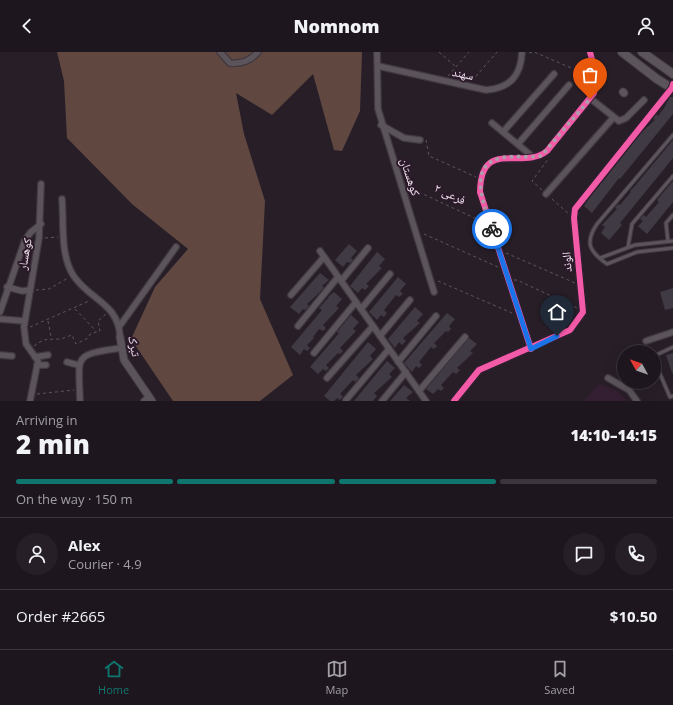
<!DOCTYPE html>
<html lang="en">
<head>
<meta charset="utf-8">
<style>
	body { margin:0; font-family:"Open Sans","Noto Naskh Arabic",sans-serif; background:#261f27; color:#f1f3f6; height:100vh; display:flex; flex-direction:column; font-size:15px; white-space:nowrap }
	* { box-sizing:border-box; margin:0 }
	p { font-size:13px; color:#a19fa4 }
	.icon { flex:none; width:22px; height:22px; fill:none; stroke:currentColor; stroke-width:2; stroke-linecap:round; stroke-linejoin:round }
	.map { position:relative; height:349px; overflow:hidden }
	.side { display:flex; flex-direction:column; background:#1e161e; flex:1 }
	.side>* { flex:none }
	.needle { width:26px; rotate:310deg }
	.fabs { position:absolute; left:617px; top:293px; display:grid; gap:8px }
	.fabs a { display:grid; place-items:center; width:44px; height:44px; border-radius:50%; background:#1e161e; box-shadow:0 4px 16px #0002,0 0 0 1px #3c353c; font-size:20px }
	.pin { position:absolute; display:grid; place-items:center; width:34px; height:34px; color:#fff; margin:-41px -17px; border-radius:50% 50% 50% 0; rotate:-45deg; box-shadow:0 0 4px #0007 }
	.pin .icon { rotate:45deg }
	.courier { position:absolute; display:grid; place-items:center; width:40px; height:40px; margin:-20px; border:3px solid #1a73e8; border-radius:50%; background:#fff; color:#222; box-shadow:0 1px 5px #0007 }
	.overview em { font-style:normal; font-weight:800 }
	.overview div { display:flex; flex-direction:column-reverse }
	.overview { display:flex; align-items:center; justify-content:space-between; height:68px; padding:0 16px }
	h1 { font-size:26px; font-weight:800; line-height:30px }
	.bar { display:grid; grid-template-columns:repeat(4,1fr); gap:6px 4px; align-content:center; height:48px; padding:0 16px }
	.bar i { height:5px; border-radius:3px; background:#3c353c }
	.bar .selected { background:#0f766e }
	.bar p { grid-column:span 4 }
	.line { display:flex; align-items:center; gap:10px; padding:0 16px; border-top:1px solid #3c353c }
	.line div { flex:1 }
	.round { display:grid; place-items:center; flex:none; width:42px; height:42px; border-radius:21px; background:#261f27 }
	header { display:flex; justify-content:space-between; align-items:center; height:52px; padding:0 16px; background:#1e161e; font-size:18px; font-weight:800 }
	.tab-bar { display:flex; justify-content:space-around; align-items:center; height:56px; border-top:1px solid #3c353c; background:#1e161e; font-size:11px; color:#a19fa4 }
	.tab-bar a { display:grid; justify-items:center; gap:2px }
	.tab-bar .selected { color:#0f766e }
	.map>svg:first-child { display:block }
	.built { fill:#331e32 }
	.forest { fill:#604841 }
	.building { fill:#403a44 }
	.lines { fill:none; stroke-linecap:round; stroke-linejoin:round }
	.service-casing { stroke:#413841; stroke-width:5 }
	.minor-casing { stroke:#413841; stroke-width:8 }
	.tertiary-casing { stroke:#413841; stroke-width:9 }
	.secondary-casing { stroke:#413841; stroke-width:10 }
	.path { stroke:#5e555d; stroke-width:1; stroke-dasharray:3 3; stroke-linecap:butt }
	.service { stroke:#5c545b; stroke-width:3 }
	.minor { stroke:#5c545b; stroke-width:5.5 }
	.tertiary { stroke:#5c545b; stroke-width:7 }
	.secondary { stroke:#5c545b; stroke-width:8 }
	.cycleway-casing { stroke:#2c1a2b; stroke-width:8 }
	.cycleway { stroke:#f35aa7; stroke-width:6 }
	.done { stroke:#aca0ab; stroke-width:4; stroke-dasharray:0 7.2 }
	.route { stroke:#1a73e8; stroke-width:5 }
	.labels { text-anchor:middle; stroke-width:4; stroke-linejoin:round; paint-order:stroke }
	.street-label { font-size:12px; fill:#f3e6f1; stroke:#2c1a2b }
</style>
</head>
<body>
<header><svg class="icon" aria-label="back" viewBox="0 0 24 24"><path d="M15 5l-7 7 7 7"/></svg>Nomnom<svg class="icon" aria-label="person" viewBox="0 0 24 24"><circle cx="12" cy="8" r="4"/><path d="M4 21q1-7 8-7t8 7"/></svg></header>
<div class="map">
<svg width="673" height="349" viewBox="0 0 673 349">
	<rect width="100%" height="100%" fill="#281e28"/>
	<path class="built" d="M599 332 616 338 628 349H584Z"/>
	<path class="forest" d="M57 0H362L360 59 342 99 334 98 313 22 272 63 236 41 244 82 265 149 260 247 293 323 260 349H173L131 287 155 235 188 197 132 152 67 86 64 29Z"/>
	<g class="building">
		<path d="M670 45H673V62L620 127 619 126 592 161 584 154 588 148 643 79 655 68 653 66 656 62 658 64 664 56Z"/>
		<path d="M673 88V106L620 171 622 173 609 188 601 181 605 175 602 173 617 157 615 156 618 152 620 153 631 140 630 139 634 135Z"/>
		<path d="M673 129V150L647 182 638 174 643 169 640 167 644 163 646 165 659 150 657 148Z"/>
		<path d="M349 192 357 199 351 206 353 208 350 211 347 210 343 215 335 208Z"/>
		<path d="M377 200 385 207 379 214 382 216 366 232 369 234 365 238 362 236 358 241 350 234Z"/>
		<path d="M320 221 329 228 322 234 324 236 320 240 307 252 309 254 305 258 303 257 299 262 290 255Z"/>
		<path d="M398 225 406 232 400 239 403 242 399 245 396 243 384 258 387 261 384 265 381 263 377 268 369 260Z"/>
		<path d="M673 236V256L665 258 660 240Z"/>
		<path d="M334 240 342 247 336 254 339 256 323 273 326 276 323 279 319 277 313 285 314 286 307 293 310 296 307 299 304 297 300 303 291 295 322 258 319 256 329 245H328Z"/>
		<path d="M415 255 423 262 417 269 420 271 403 286 406 289 402 293 399 290 395 296 388 287Z"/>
		<path d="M447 261 455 267 449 274 451 277 448 280 446 279 434 291 437 294 434 297 431 295 419 310 422 313 419 316 416 314 412 320 404 311Z"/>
		<path d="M351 263 359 270 353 277 356 279 340 296 343 299 340 302 338 301 326 313 329 316 326 319 323 317 318 322 310 315 339 281 337 280Z"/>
		<path d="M469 286 477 292 470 299 473 301 457 316 460 318 456 322 453 320 441 333 444 336 441 339 438 337 433 342 426 337Z"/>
		<path d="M368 290 376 297 370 304 373 307 356 323 359 326 355 330 353 328 340 342 343 344 340 348 337 346 334 349H330L324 344Z"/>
		<path d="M673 301V321H672L666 303Z"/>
		<path d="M387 309 395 316 389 322 392 325 374 341 377 344 373 349H354Z"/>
		<path d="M404 333 413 340 406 346 410 349H390Z"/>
	</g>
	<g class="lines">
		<g class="service-casing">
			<g id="service">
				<path d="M673 83 597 172C584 191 590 200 607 212L637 200 673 196"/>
				<path d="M668 189 666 171 673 163"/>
				<path d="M628 195 632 172 673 124"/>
				<path d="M600 206 635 193 673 189"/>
				<path d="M654 304 673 295"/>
				<path d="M654 308 670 345 673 344"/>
			</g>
		</g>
		<g class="minor-casing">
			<g id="minor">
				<path d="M220 0 230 11C242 12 250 9 258 0"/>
				<path d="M377 0 378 57 434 240"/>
				<path d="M378 14 486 38C510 36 521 24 522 0"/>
				<path d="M591 47 619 69 626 66 644 48"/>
				<path d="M492 71 533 105"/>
				<path d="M381 73 404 86 420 88"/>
				<path d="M503 80 554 22"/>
				<path d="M518 92 569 33"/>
				<path d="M546 142 613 66"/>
				<path d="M62 147C64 171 60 202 73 223 89 248 119 251 120 285"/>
				<path d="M320 199 426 349"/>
				<path d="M341 229 368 196"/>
				<path d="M7 235 22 239 30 238"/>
				<path d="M291 243 324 205"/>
				<path d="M361 257 390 222"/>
				<path d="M0 260 25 188 31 180 41 172"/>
				<path d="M0 267 24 269"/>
				<path d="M298 274 338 225"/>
				<path d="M119 275 176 195"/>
				<path d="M380 284 410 248"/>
				<path d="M646 289 673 280"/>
				<path d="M531 297 480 140C481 85 522 119 547 99L594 41 596 23 590 0"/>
				<path d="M314 301 356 250"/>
				<path d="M0 303 12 304"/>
				<path d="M35 305 48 303"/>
				<path d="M67 310 78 313"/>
				<path d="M398 310 436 264"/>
				<path d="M37 313H46"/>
				<path d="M327 326 373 274"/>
				<path d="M608 326 629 338 637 349"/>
				<path d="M419 339 465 285"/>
				<path d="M346 348 389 297"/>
				<path d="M30 349 38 309 26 292 24 275 39 186 41 132"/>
				<path d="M80 349C79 303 72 303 121 296"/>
				<path d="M144 349 149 345"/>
				<path d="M382 349 406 320"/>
				<path d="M454 349 479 318 570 278 583 260 574 166 575 157 672 36 673 32"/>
			</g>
		</g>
		<g class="tertiary-casing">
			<g id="tertiary">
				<path d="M623 40 624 41"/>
				<path d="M120 285 124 308 152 349"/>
			</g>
		</g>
		<g class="secondary-casing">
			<g id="secondary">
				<path d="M622 0 657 27 673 37"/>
				<path d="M642 0 673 22"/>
			</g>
		</g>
		<g class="path">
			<path d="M439 0 456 15"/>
			<path d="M529 1 534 0 576 18 587 14"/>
			<path d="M448 24 469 0"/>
			<path d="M472 29 497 0"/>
			<path d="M426 88 429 104 476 125"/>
			<path d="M408 135 483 170"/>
			<path d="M542 138 532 129 549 106"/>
			<path d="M552 147 569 162"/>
			<path d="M424 182 498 215"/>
			<path d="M45 186 58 185"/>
			<path d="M506 201 575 231"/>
			<path d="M514 228H517L577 256"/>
			<path d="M438 229 512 261"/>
			<path d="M36 238 49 237 68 226"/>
			<path d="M75 257 96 279"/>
			<path d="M48 269 51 285"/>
			<path d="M30 275 89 249"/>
			<path d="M34 294C46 285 47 288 59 287 63 287 68 284 72 283L76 292 88 286 90 282 100 279 98 269 106 262"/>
			<path d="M37 342 74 338"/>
		</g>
		<use href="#service" class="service"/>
		<use href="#minor" class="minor"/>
		<use href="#tertiary" class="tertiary"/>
		<use href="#secondary" class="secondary"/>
		<g class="cycleway-casing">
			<g id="cycleway">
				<path d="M531 297 480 140C481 85 522 119 547 99L594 41 596 23 590 0"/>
				<path d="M454 349 479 318 570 278 583 260 574 166 575 157 672 36 673 32"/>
			</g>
		</g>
		<use href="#cycleway" class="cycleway"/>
	</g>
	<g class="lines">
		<path class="done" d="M492 177C485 156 466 113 501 106 514 103 528 106 541 104L590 47"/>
		<path class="route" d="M492 177 531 297 557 284"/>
	</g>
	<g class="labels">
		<g class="street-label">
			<text transform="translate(463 22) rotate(12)" y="4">سهند</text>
			<text transform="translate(410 125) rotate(72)" y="4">کوهستان</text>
			<text transform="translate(450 142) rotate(25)" y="4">فرعی ۲</text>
			<text transform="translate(25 202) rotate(-80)" y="4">کوهسار</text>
			<text transform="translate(567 210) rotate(-94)" y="4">الوند</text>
			<text transform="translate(134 294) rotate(78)" y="4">تبرک</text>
		</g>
	</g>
</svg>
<div class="fabs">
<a><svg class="needle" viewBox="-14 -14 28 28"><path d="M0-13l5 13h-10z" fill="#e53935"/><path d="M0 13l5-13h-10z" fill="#a19fa4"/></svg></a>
</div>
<div class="pin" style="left:590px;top:47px;background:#ea580c"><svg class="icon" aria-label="bag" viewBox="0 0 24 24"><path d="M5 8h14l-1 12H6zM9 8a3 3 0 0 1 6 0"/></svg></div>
<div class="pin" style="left:557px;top:284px;background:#1f2937"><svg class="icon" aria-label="home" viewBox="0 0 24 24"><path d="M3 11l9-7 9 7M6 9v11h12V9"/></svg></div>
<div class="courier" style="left:492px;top:177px"><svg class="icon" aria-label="bike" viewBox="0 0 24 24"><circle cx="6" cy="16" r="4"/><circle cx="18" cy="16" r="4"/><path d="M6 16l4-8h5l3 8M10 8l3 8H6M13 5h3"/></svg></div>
</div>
<section class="side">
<div class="overview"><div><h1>2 min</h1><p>Arriving in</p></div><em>14:10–14:15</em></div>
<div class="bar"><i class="selected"></i><i class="selected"></i><i class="selected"></i><i></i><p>On the way · 150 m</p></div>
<div class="line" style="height:72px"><a class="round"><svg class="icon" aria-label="person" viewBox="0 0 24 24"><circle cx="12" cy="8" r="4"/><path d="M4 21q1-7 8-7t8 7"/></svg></a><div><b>Alex</b><p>Courier · 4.9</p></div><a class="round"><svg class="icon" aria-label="chat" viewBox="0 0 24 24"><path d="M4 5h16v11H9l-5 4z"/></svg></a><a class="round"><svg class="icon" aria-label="phone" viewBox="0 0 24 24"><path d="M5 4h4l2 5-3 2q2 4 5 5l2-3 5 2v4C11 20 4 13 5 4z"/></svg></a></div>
<div class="line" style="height:52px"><div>Order #2665</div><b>$10.50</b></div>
</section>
<nav class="tab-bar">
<a class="selected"><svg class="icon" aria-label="home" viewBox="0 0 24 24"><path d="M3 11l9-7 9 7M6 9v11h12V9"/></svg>Home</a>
<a><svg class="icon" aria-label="map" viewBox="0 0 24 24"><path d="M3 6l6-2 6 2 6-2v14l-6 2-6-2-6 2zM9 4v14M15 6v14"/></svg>Map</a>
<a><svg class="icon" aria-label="saved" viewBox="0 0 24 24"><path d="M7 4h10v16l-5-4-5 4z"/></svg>Saved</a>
</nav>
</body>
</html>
